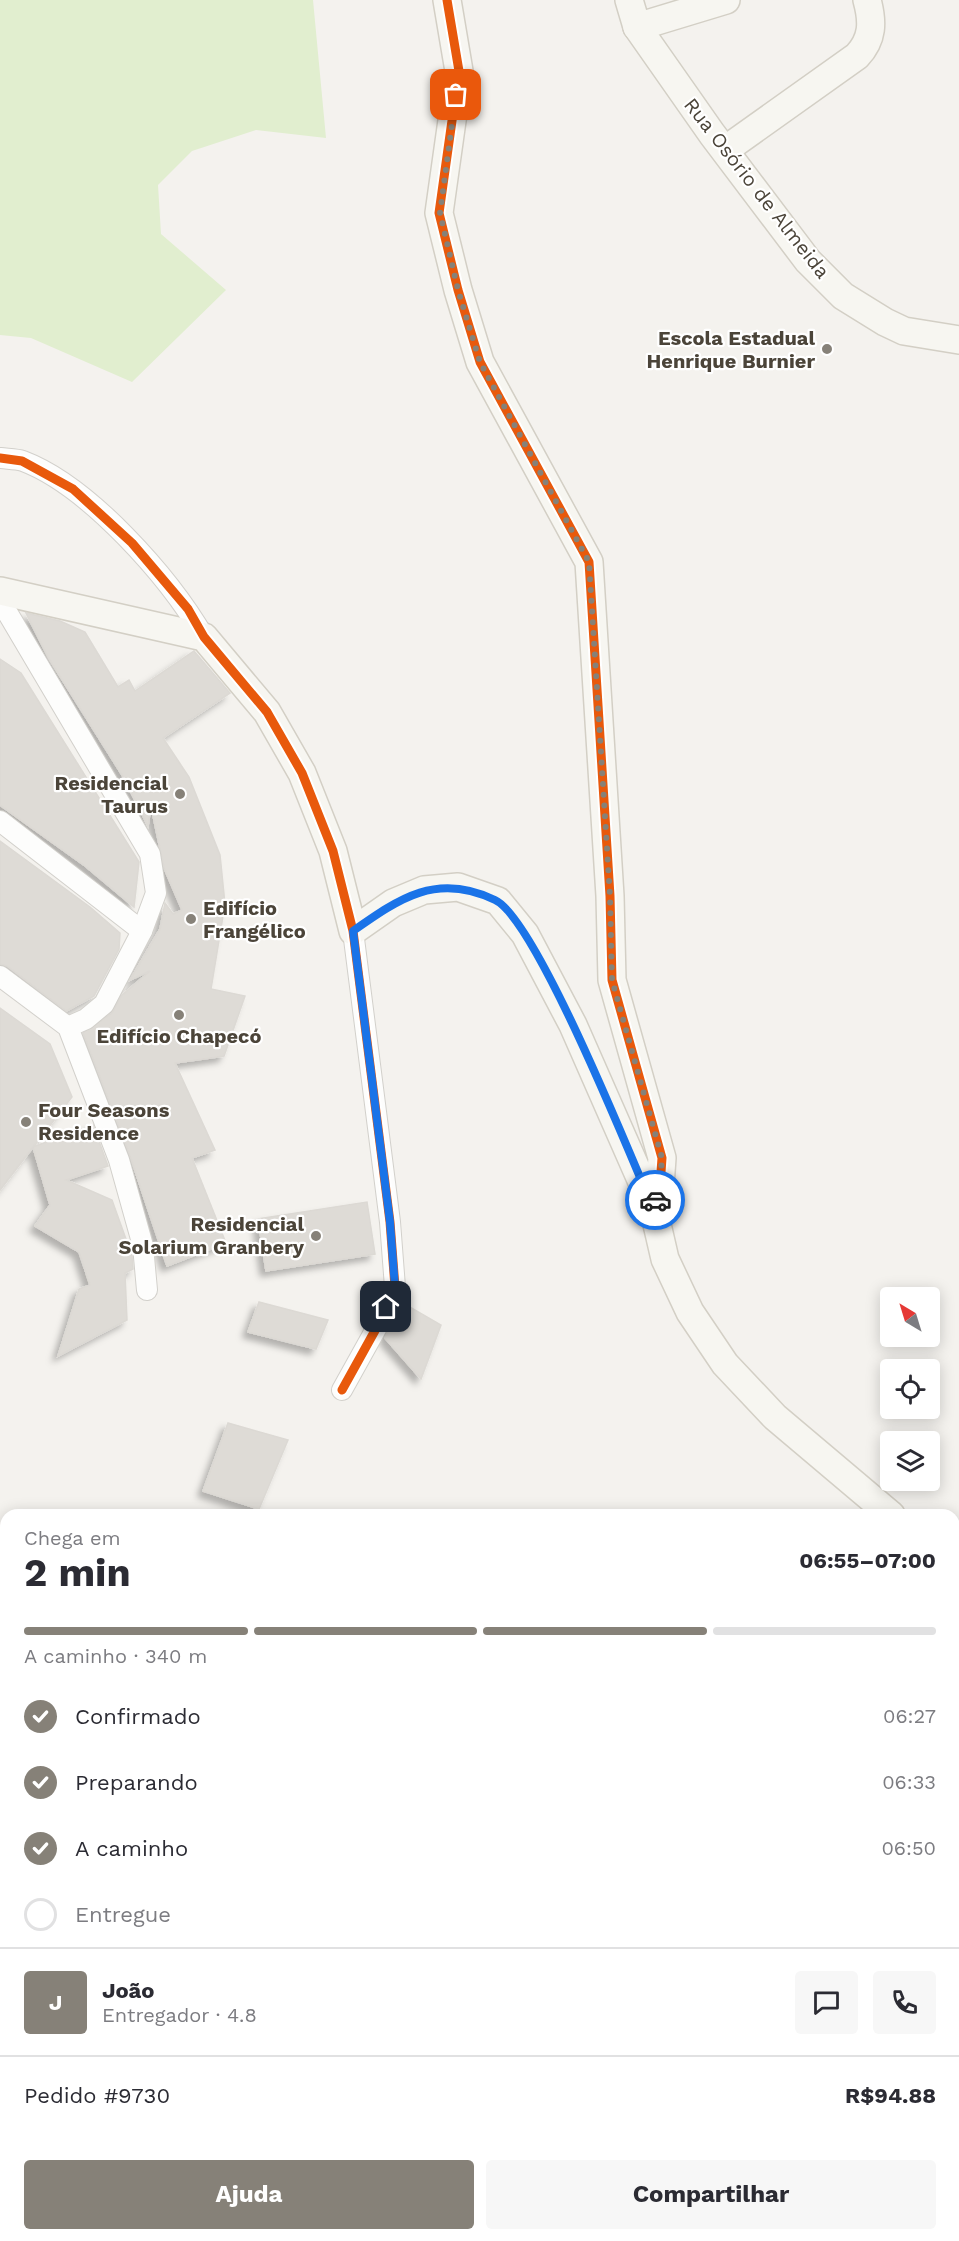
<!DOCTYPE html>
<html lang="pt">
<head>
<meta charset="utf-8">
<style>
	body { margin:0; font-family:"Work Sans",sans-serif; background:#f7f7f7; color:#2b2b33; height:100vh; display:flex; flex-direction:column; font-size:22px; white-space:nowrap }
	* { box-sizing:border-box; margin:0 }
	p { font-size:20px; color:#7c7c81 }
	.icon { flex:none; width:33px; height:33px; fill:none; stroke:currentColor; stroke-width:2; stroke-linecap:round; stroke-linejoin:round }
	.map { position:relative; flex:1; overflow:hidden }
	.details { position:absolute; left:0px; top:1509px; width:960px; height:732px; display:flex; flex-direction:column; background:#fff; border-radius:18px 18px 0 0; box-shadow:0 3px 15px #0003 }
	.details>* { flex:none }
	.needle { width:39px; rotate:322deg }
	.fabs { position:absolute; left:880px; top:1287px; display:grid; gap:12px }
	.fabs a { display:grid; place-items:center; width:60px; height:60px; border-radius:6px; background:#fff; box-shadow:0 3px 15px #0003; font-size:30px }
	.pin { position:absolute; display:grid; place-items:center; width:51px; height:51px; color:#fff; margin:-26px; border-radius:12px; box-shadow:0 3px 9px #0006 }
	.courier { position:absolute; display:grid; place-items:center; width:60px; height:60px; margin:-30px; border:4px solid #1a73e8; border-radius:50%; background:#fff; color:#222; box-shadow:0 2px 8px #0007 }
	.summary em { font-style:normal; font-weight:700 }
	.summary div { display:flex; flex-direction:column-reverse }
	.summary { display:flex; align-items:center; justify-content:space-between; height:102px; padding:0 24px }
	h1 { font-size:39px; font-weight:700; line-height:45px }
	.bar { display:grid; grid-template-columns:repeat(4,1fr); gap:9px 6px; align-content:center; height:72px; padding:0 24px }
	.bar i { height:8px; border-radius:4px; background:#e1e1e2 }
	.bar .on { background:#868178 }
	.bar p { grid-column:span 4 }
	.line { display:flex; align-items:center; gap:15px; padding:0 24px; border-top:2px solid #e1e1e2 }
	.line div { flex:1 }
	.round { display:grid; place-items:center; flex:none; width:63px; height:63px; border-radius:6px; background:#f7f7f7 }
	ol { padding:0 24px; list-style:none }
	li { display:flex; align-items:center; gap:18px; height:66px }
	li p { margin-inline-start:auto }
	li .icon { padding:6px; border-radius:50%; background:#868178; color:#fff; stroke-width:4 }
	li:last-child { color:#7c7c81 }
	li i { width:33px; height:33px; border:3px solid #e1e1e2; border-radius:50% }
	.cta { display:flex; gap:12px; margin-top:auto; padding:12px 24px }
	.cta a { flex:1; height:69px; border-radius:6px; background:#868178; color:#fff; font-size:24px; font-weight:700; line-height:69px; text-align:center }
	.cta a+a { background:#f7f7f7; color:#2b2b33 }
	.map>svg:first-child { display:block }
	.green { fill:#e1eecf }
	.building { fill:#dedbd6; stroke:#dcd9d4; stroke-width:1.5; filter:url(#shadow) }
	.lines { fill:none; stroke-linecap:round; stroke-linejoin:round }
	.street-casing { stroke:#d2d0cb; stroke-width:22 }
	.secondary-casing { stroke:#d3cfc5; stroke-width:30 }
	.street { stroke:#fdfdfc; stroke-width:20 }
	.secondary { stroke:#f7f6f1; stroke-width:27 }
	.cycleway-casing { stroke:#fff; stroke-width:13 }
	.cycleway { stroke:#e8590c; stroke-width:9 }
	.done { stroke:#868178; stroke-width:6; stroke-dasharray:0 10.8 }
	.route { stroke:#1a73e8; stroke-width:8 }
	.poi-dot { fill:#868178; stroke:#fff; stroke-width:2 }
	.labels { text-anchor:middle; stroke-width:4.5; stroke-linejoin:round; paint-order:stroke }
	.street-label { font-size:20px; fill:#4b4439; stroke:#fff }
	.poi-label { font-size:20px; font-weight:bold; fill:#4b4439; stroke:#fff; text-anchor:end }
</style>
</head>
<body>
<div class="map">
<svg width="959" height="2241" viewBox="0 0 959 2241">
	<defs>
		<filter id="shadow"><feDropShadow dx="-5.5" dy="5.5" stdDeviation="3" flood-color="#0004"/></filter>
	</defs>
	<rect width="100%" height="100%" fill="#f4f2ee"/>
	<g class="green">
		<path d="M0 0H313L326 138 256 130 192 151 158 185 161 234 226 290 132 382 31 338 0 335Z"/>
		<path d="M0 1691 6 1692V2149L0 2150Z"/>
		<path d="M959 1944V2217L954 2223V1945Z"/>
		<path d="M831 2235H936L928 2241H841Z"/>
	</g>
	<g class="building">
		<path d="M26 613 60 621 85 632 118 687 129 680 135 691 194 651 230 693 163 738 189 777 220 855 225 904 211 989 245 996 224 1056 175 1063 215 1150 192 1158 226 1243 167 1266 130 1156 83 1033 112 1013 121 996 150 971 130 980 160 929 165 903 173 914 182 910 164 868 151 806 148 826 122 775 49 659Z"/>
		<path d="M0 659 21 673 139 862 134 907 85 866 0 805Z"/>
		<path d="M0 841 90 907 120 933 119 949 94 996 66 1011 7 966 0 964Z"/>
		<path d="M0 1008 50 1044 72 1097 0 1190Z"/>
		<path d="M93 1125 108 1166 66 1180 112 1200 132 1256 133 1269 125 1273 127 1320 58 1356 79 1289 90 1285 79 1252 35 1226 50 1205 33 1147Z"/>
		<path d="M367 1202 375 1254 266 1271 258 1219Z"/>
		<path d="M259 1302 328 1320 316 1349 248 1332Z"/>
		<path d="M401 1302 441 1325 421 1379 385 1338Z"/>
		<path d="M228 1423 288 1440 259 1509 203 1491Z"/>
	</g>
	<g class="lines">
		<g class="street-casing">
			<g id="street">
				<path d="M0 458C7 459 16 459 23 461 89 486 169 577 204 637"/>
				<path d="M0 600 150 854 156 893 142 931 104 1004 86 1019 68 1027"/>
				<path d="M0 821 142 931"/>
				<path d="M0 976 68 1027 119 1160 143 1246 147 1290"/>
				<path d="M342 1390 377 1327 395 1287 390 1222 353 931"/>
				<path d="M380 2235 385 2241"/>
				<path d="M604 2241 612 2235"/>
				<path d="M746 2241 751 2235"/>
			</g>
		</g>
		<g class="secondary-casing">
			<g id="secondary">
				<path d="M447 0 459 71 439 213 458 290 480 362 589 562 610 896 612 980 662 1158 660 1186 653 1207"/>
				<path d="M629 0 637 27 712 134 808 261 843 296 885 322 904 331 959 340"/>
				<path d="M637 27 726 0"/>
				<path d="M725 150 857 56C873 39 873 22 867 0"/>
				<path d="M0 591 204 637 267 712 302 773 333 851 353 931 393 903 424 890 458 887 498 901 525 934 573 1025 653 1207 665 1259 690 1312 725 1364 775 1417 891 1515"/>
				<path d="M954 1568 959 1572"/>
			</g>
		</g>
		<use href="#street" class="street"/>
		<use href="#secondary" class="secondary"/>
		<g class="cycleway-casing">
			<g id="cycleway">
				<path d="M447 0 459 71 439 213 458 290 480 362 589 562 610 896 612 980 662 1158 660 1186 653 1207"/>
				<path d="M0 458 22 461 73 489 132 543 188 609 204 637 267 712 302 773 333 851 353 931 390 1222 395 1287 377 1327 342 1390"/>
			</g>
		</g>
		<use href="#cycleway" class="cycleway"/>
	</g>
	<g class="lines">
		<path class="done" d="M456 95 440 213 458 290 480 362 589 562 610 896 612 980 662 1158 660 1186 655 1200"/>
		<path class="route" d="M386 1307 395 1287 390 1222 353 931C400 898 437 872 495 900 536 919 630 1155 653 1208L655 1200"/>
	</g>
	<g class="poi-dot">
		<circle cx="827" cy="349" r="6"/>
		<circle cx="180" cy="794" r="6"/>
		<circle cx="191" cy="919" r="6"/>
		<circle cx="179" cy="1015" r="6"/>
		<circle cx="26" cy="1122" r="6"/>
		<circle cx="316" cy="1236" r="6"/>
	</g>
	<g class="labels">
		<g class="street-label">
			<text transform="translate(757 188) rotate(52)" y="7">Rua Osório de Almeida</text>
		</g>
		<g class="poi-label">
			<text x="815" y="345">Escola Estadual<tspan x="815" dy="23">Henrique Burnier</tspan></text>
			<text x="168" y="790">Residencial<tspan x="168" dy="23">Taurus</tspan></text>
			<text x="203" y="915" text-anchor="start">Edifício<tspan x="203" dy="23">Frangélico</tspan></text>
			<text x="179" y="1043" text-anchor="middle">Edifício Chapecó</text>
			<text x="38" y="1117" text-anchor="start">Four Seasons<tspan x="38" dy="23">Residence</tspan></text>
			<text x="304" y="1231">Residencial<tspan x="304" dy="23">Solarium Granbery</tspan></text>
		</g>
	</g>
</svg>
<div class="fabs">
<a><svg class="needle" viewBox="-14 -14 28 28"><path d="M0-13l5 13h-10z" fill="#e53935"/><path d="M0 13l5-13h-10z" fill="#7c7c81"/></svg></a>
<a><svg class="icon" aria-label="locate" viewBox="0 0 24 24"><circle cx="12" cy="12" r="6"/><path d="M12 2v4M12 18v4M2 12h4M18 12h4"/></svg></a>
<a><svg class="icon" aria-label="layers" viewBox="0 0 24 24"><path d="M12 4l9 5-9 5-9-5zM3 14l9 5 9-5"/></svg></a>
</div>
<div class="pin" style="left:456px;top:95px;background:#ea580c"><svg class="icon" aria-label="bag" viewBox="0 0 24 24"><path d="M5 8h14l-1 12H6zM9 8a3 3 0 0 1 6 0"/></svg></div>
<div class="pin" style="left:386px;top:1307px;background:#1f2937"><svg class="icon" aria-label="home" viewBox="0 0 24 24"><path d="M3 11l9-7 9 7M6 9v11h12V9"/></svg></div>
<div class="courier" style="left:655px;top:1200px"><svg class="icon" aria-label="car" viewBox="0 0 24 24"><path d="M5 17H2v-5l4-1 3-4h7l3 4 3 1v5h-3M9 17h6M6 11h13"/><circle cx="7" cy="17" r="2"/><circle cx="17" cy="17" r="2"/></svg></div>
<section class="details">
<div class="summary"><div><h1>2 min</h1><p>Chega em</p></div><em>06:55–07:00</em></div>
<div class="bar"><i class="on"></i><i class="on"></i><i class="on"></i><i></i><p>A caminho · 340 m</p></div>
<ol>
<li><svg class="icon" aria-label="check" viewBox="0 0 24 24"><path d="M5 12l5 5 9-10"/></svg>Confirmado<p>06:27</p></li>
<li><svg class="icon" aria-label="check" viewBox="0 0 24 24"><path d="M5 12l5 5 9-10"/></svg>Preparando<p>06:33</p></li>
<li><svg class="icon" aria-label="check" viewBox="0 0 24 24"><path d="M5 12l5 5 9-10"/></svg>A caminho<p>06:50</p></li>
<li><i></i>Entregue</li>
</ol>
<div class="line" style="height:108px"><b class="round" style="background:#868178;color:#fff">J</b><div><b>João</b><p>Entregador · 4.8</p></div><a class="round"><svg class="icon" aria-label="chat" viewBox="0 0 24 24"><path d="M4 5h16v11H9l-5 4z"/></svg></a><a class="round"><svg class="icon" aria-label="phone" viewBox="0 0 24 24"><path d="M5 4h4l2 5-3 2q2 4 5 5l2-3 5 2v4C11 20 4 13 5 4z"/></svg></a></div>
<div class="line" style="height:78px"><div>Pedido #9730</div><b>R$94.88</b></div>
<div class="cta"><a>Ajuda</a><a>Compartilhar</a></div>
</section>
</div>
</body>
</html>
